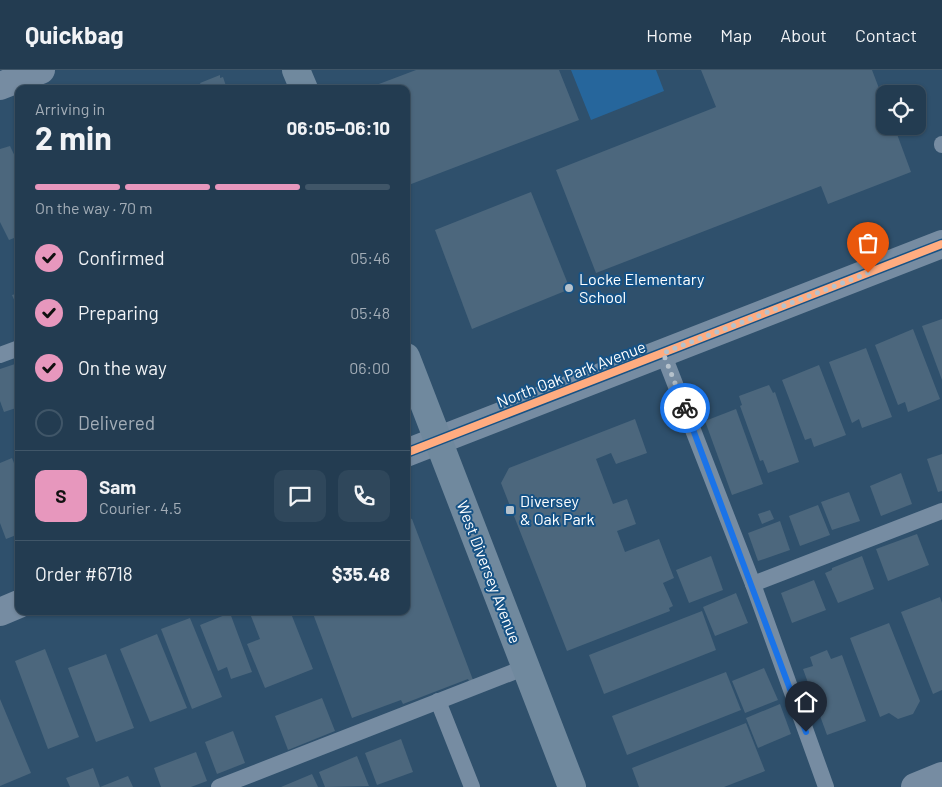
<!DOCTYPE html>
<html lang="en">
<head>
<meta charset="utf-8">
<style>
	body { margin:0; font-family:Barlow,sans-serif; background:#2f475b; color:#f1f3f6; height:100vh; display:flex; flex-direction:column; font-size:19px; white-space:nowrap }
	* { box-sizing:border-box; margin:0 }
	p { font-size:16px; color:#a3adb7 }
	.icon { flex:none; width:28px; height:28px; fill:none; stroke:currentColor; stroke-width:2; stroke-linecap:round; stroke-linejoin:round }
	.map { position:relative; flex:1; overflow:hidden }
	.details { position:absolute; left:15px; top:15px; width:395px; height:530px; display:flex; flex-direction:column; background:#233c51; border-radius:10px; box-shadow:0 1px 4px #0004,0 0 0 1px #405668 }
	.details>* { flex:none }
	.tools { position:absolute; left:876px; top:15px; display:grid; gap:10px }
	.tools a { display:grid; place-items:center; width:50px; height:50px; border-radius:10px; background:#233c51; box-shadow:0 1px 4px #0004,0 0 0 1px #405668; font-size:25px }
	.pin { position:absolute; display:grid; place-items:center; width:42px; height:42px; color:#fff; margin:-51px -21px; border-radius:50% 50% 50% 0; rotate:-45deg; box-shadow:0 0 5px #0007 }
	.pin .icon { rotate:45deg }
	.courier { position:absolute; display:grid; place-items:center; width:50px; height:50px; margin:-25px; border:4px solid #1a73e8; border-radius:50%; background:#fff; color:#222; box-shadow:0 1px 6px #0007 }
	.head em { font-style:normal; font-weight:700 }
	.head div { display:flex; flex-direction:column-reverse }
	.head { display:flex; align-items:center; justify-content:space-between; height:85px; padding:0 20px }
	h1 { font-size:32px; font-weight:700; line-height:38px }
	.bar { display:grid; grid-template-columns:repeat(4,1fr); gap:8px 5px; align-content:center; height:60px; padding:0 20px }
	.bar i { height:6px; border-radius:4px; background:#405668 }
	.bar .on { background:#e797bd }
	.bar p { grid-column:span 4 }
	.line { display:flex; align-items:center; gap:12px; padding:0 20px; border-top:1px solid #405668 }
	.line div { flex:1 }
	.round { display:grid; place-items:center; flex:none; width:52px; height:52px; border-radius:10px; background:#2f475b }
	ol { padding:0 20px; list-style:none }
	li { display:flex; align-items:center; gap:15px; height:55px }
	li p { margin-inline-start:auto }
	li .icon { padding:5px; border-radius:50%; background:#e797bd; color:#111; stroke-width:4 }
	li:last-child { color:#a3adb7 }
	li i { width:28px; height:28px; border:2px solid #405668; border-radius:50% }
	header { display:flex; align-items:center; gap:30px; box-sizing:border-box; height:70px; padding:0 25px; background:#233c51; border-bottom:1px solid #405668 }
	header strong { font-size:24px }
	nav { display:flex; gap:28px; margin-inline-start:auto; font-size:18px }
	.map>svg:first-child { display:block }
	.green { fill:#26669c }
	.building { fill:#4c677d }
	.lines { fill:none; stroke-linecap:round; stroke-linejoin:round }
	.service { stroke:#768ca2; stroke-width:16 }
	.minor { stroke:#768ca2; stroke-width:28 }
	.tertiary { stroke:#768ca2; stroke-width:28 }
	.secondary { stroke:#70899e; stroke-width:28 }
	.cycleway-casing { stroke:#165285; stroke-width:11 }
	.cycleway { stroke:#ffac80; stroke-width:8 }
	.done { stroke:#b6c2cc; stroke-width:5; stroke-dasharray:0 9 }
	.route { stroke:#1a73e8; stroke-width:6 }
	.poi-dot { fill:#b6c2cc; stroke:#165285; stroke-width:2 }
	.labels { text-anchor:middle; stroke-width:4; stroke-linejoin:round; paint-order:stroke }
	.poi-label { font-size:16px; fill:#fff; stroke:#165285; text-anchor:start }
	.street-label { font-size:16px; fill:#fff; stroke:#165285 }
</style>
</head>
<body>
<header>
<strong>Quickbag</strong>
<nav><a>Home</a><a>Map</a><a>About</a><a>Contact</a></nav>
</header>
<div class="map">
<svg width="942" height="717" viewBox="0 0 942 717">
	<rect width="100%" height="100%" fill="#2f506c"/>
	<path class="green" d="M571 0H656L664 21 591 50Z"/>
	<g class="building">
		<path d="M416 0H559L579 50 406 116V19L371 17Z"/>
		<path d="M701 0H872L885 34V56H894L911 102 828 134 821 116 596 203 556 100 716 37Z"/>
		<path d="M220 5V8L223 7 227 19H192L201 15 200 13Z"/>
		<path d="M10 76 19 95V166L9 170 0 152V79Z"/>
		<path d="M531 122 570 219 472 259 435 160Z"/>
		<path d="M19 223V241L12 225Z"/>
		<path d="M942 249V310L922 256Z"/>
		<path d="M913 259 940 329 908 342 905 332 898 335 875 275Z"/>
		<path d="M866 278 892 347 862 358 859 349 852 353 829 292Z"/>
		<path d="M18 293 19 337 4 342 0 331V299Z"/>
		<path d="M819 295 846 365 814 377 811 368 805 370 782 310Z"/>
		<path d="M769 315 773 323 775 322 799 392 768 403 763 390 760 391 740 336 742 335 739 326Z"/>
		<path d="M736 339 763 414 732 425 705 351Z"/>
		<path d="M635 349 647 383 616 394 611 383 596 389 613 434 627 429 636 454 617 461 625 482 659 469 674 508 663 513 673 536 669 538 670 541 567 581 501 413 509 398Z"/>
		<path d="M942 384V421L938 422 927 389Z"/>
		<path d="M12 388 19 406V464L6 469 0 453V393Z"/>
		<path d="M901 403 912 434 881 446 870 416Z"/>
		<path d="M849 422 860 451 832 460 821 432Z"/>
		<path d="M818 435 830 465 800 476 789 446Z"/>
		<path d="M770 440 774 449 762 454 758 444Z"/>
		<path d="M406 447 412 449 473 610 469 611 468 609 403 634 401 630 352 648 312 541H406Z"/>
		<path d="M780 451 790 480 758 491 748 463Z"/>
		<path d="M917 464 929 495 888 511 876 479Z"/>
		<path d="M711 486 723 520 689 533 676 500Z"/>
		<path d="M862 486 874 519 838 533 825 503 832 500V498Z"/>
		<path d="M814 510 826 540 792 553 781 523Z"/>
		<path d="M736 523 748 553 715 566 703 537Z"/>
		<path d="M940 527 942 533V620L933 624 901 542Z"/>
		<path d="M249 541H290L313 599 265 618 247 574 260 569Z"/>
		<path d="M702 541 716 580 604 624 589 585Z"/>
		<path d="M230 543 252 602 231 609 227 597 218 601 200 555Z"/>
		<path d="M190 548 222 627 192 639 161 559Z"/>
		<path d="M889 553 920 631 913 644 898 649 889 643 880 647 850 568Z"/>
		<path d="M157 564 187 638 150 652 120 579Z"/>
		<path d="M45 579 79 667 48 679 15 591Z"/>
		<path d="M827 580 831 589 842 585 866 651 827 665 803 599 813 596 810 587Z"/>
		<path d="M106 584 134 658 96 672 68 598Z"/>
		<path d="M764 598 778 630 745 643 732 611Z"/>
		<path d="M726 602 741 640 627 685 612 646Z"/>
		<path d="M322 628 335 661 288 680 275 646Z"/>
		<path d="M0 629 31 703 0 716Z"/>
		<path d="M780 634 791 664 758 678 746 648Z"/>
		<path d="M746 653 765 701 724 717H639L632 698Z"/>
		<path d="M233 661 245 693 217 704 205 672Z"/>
		<path d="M401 669 413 702 377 715 365 683Z"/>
		<path d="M196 682 207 711 191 717H161L154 698Z"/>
		<path d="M357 686 369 716 325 717 319 702Z"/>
		<path d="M93 698 100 717 128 706 133 717H70L66 708Z"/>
		<path d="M312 704 318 717H281Z"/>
	</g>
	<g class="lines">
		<g class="service">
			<path d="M942 74V75"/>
			<path d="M663 283 753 514 826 717"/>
			<path d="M0 285 19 278"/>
			<path d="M753 514 942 441"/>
			<path d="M438 631 472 717"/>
			<path d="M219 717 526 597"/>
		</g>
		<g class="minor">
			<path d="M0 16 41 0"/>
			<path d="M915 717 942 706"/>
		</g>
		<g class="tertiary">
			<path d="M406 383 942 174"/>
			<path d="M0 542 19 534"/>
		</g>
		<g class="secondary">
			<path d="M296 0 304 19"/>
			<path d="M406 287 572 717"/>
		</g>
		<g class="cycleway-casing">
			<path id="cycleway" d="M406 383 942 174"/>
		</g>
		<use href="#cycleway" class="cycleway"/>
	</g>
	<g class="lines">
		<path class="done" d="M685 338 663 283 868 203"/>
		<path class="route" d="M685 338 806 662"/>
	</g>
	<g class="poi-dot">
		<circle cx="569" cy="218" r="5"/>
		<rect x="505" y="435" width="10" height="10" rx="2.5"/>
	</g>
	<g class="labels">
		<g class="poi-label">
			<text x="579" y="215">Locke Elementary<tspan x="579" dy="18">School</tspan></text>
			<text x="520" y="437">Diversey<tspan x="520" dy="18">&amp; Oak Park</tspan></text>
		</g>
		<g class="street-label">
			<text transform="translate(571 304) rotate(-21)" y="6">North Oak Park Avenue</text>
			<text transform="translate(489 502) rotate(69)" y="6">West Diversey Avenue</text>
		</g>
	</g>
</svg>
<div class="tools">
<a><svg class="icon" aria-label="locate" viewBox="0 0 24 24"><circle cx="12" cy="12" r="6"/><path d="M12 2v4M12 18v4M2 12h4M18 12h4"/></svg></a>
</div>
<div class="pin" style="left:868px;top:203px;background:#ea580c"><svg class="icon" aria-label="bag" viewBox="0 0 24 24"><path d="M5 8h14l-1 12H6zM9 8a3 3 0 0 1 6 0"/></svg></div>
<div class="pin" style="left:806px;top:662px;background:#1f2937"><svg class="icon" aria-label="home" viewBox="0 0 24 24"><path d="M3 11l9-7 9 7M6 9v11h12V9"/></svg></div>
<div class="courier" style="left:685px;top:338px"><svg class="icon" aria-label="bike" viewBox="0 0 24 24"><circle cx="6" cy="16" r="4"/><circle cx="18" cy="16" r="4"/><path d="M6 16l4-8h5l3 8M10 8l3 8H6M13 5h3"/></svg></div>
<section class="details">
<div class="head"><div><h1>2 min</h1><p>Arriving in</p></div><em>06:05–06:10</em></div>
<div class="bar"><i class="on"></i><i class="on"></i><i class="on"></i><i></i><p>On the way · 70 m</p></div>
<ol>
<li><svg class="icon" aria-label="check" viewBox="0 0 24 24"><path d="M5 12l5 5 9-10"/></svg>Confirmed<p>05:46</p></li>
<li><svg class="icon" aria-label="check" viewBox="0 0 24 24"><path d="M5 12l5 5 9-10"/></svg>Preparing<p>05:48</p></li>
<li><svg class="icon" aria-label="check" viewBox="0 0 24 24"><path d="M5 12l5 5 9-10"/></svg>On the way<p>06:00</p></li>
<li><i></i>Delivered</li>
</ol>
<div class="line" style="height:90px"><b class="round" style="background:#e797bd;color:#111">S</b><div><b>Sam</b><p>Courier · 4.5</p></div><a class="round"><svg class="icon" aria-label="chat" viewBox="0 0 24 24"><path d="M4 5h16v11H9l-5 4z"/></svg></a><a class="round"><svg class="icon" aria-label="phone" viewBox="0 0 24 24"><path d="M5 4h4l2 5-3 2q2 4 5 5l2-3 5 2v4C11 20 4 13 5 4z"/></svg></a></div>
<div class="line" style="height:65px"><div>Order #6718</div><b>$35.48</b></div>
</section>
</div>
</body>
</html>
